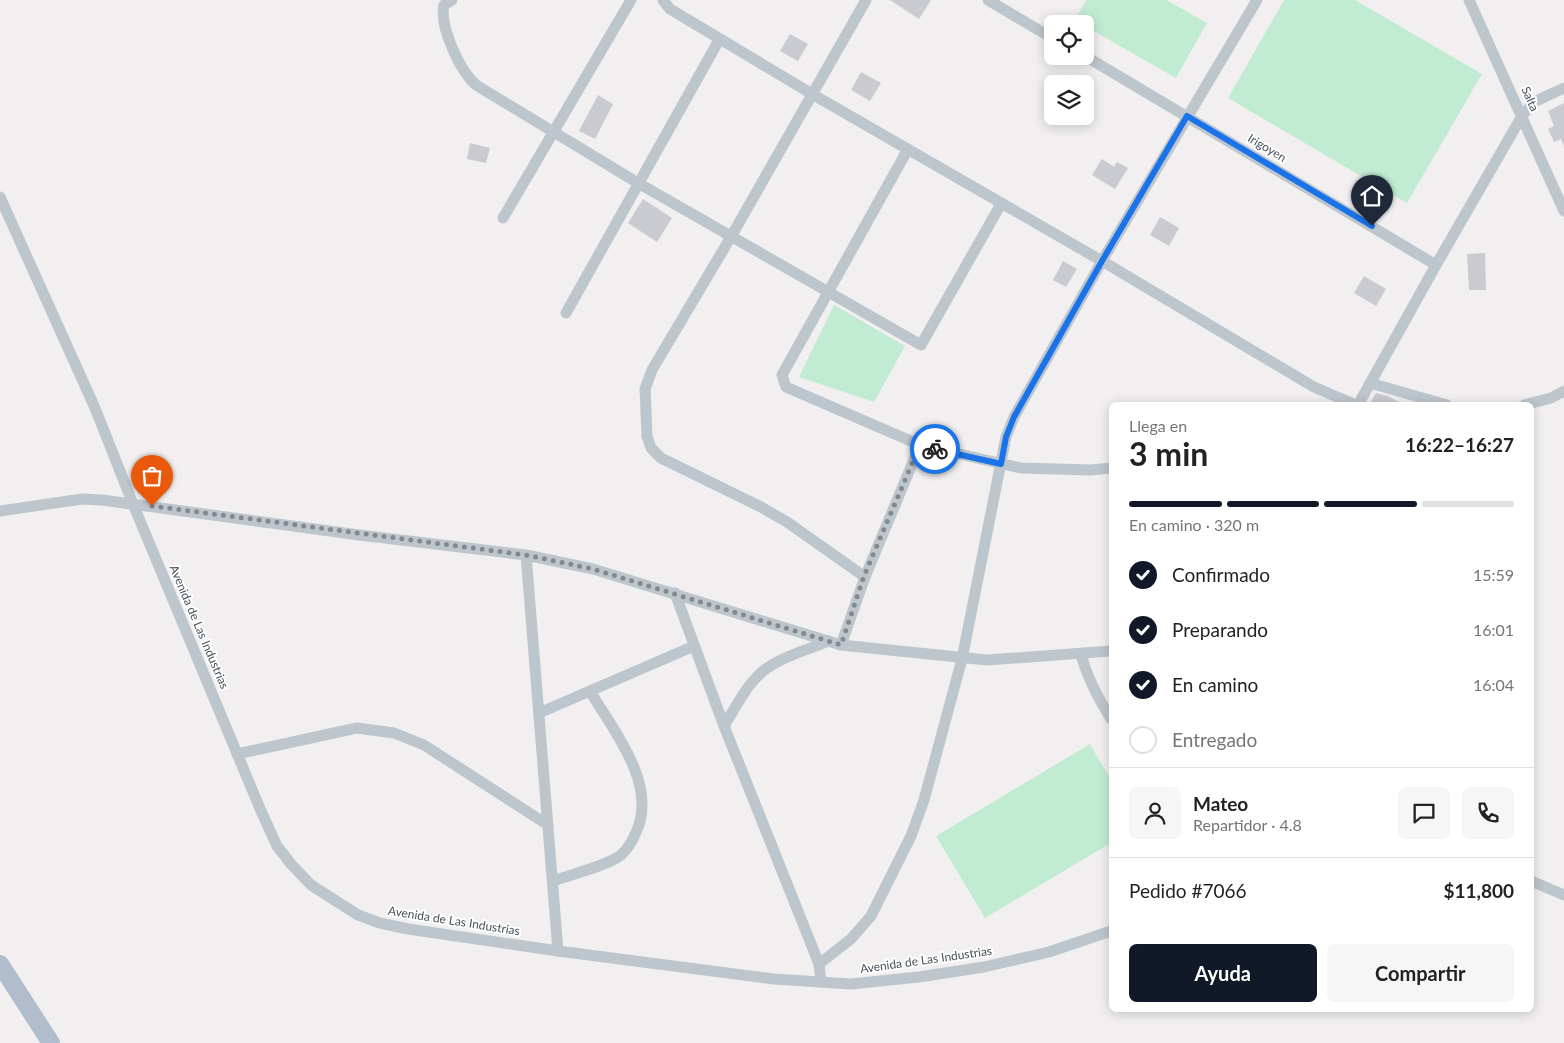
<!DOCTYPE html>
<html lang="es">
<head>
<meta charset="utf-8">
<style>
	body { margin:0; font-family:Lato,sans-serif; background:#f6f6f6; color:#222; height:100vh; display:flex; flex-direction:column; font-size:19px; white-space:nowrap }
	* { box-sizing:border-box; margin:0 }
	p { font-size:16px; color:#767676 }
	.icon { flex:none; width:28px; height:28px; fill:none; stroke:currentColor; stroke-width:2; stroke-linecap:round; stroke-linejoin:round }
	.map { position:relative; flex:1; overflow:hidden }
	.sheet { position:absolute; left:1109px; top:402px; width:425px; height:610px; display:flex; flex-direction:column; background:#fff; border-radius:8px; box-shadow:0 2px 12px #0003 }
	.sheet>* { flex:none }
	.tools { position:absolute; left:1044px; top:15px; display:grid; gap:10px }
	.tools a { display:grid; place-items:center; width:50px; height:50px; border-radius:8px; background:#fff; box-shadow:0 2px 12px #0003; font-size:25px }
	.pin { position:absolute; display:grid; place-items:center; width:42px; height:42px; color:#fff; margin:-51px -21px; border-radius:50% 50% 50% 0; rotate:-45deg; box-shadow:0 0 5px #0007 }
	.pin .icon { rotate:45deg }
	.courier { position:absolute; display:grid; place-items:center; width:50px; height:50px; margin:-25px; border:4px solid #1a73e8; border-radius:50%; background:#fff; color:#222; box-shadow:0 1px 6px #0007 }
	.overview em { font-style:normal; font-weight:700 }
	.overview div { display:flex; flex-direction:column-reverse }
	.overview { display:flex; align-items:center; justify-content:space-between; height:85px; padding:0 20px }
	h1 { font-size:32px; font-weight:700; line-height:38px }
	.bar { display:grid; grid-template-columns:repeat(4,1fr); gap:8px 5px; align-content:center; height:60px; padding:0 20px }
	.bar i { height:6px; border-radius:4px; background:#e0e0e0 }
	.bar .active { background:#111827 }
	.bar p { grid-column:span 4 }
	.line { display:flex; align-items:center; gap:12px; padding:0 20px; border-top:1px solid #e0e0e0 }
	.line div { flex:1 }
	.round { display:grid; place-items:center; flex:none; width:52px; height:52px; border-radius:8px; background:#f6f6f6 }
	ol { padding:0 20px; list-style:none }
	li { display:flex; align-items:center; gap:15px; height:55px }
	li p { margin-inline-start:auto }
	li .icon { padding:5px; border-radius:50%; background:#111827; color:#fff; stroke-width:4 }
	li:last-child { color:#767676 }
	li i { width:28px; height:28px; border:2px solid #e0e0e0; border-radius:50% }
	.action { display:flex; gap:10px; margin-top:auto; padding:10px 20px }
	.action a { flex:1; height:58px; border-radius:8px; background:#111827; color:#fff; font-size:20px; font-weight:700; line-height:58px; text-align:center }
	.action a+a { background:#f6f6f6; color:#222 }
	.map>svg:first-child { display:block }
	.green { fill:#c1ecd3 }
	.building { fill:#c9cbd1 }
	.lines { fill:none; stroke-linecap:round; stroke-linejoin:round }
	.minor { stroke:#bec6cd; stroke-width:11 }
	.primary { stroke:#b1bdcc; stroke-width:18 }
	.done { stroke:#83898f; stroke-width:5; stroke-dasharray:0 9 }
	.route { stroke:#1a73e8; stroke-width:6 }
	.labels { text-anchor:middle; stroke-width:4; stroke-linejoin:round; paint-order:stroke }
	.street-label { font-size:12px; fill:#48525b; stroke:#fff }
</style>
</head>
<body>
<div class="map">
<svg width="1564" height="1043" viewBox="0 0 1564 1043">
	<rect width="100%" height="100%" fill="#f1efef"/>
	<g class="green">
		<path d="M1086 0H1166L1207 23 1176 78 1085 26V24H1081L1075 20Z"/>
		<path d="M1284 0H1355L1482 74 1407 203 1228 98Z"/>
		<path d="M834 305 905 346 874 402 799 377Z"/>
		<path d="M1090 744 1111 780V843L985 918 936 836Z"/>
	</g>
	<g class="building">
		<path d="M890 0H931L919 19Z"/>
		<path d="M790 34 808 44 798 61 780 51Z"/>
		<path d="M861 72 881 83 870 101 851 90Z"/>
		<path d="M598 95 613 104 595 139 579 131Z"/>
		<path d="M1564 103V146L1561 139 1554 142 1548 129 1554 126 1548 111Z"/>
		<path d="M470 143 490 148 486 163 467 159Z"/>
		<path d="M1102 159 1114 167 1117 162 1128 168 1115 189 1092 175Z"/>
		<path d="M643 199 672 218 657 242 628 223Z"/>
		<path d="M1160 217 1179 228 1169 246 1150 235Z"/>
		<path d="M1485 253 1486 290H1469L1467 254Z"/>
		<path d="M1063 261 1077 269 1066 287 1053 280Z"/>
		<path d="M1364 276 1386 289 1376 306 1354 293Z"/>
		<path d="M1376 393 1388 396 1404 405H1369Z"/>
	</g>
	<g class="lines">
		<g class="minor">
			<path d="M452 0 444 5C439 26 460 71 476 85L638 183 921 345 1001 204"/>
			<path d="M663 0 670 9 812 94 1102 261 1314 387 1356 405"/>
			<path d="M988 0 1052 38"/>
			<path d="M1469 0 1564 211"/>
			<path d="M1085 56 1436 265"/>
			<path d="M908 149 782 375 786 387 920 445 1021 468 1091 470 1111 468"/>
			<path d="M0 197 95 408 133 504 261 811 277 846 291 864 311 885 358 915 380 923 408 929 558 951 774 979 851 984 919 977 984 967 1049 952 1111 931"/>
			<path d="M503 218 631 0"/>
			<path d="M566 313 719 40"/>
			<path d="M1370 383 1447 405"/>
			<path d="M1358 405 1436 265 1522 116 1534 102 1564 88"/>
			<path d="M1524 405 1551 398 1564 391"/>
			<path d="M0 511 82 499 102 500 359 535 526 555 593 569 841 645 865 577 920 445"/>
			<path d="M526 555 558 951"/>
			<path d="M865 577 787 522 761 507 661 458 651 448 647 436 645 389 652 370 732 235 866 0"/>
			<path d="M675 593 724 726 819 964 821 982"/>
			<path d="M841 645 987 660 1111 651"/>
			<path d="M1081 654C1087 678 1098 698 1111 719"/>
			<path d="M539 713 694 646"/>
			<path d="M724 726C735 708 746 686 762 672 780 657 807 650 829 641"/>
			<path d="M237 754 357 728 394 733 424 745 548 825"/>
			<path d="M553 881C569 875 609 865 621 855 629 848 633 840 637 830 657 783 613 730 590 691"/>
			<path d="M1531 881 1564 895"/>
			<path d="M819 964 851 939 871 916 911 836 924 800 962 659 1006 437 1014 417 1102 261 1257 0"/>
		</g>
		<path class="primary" d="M0 964 51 1043"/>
	</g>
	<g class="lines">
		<path class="done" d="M152 506 526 555 593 569 841 645 864 576 920 445 935 449"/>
		<path class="route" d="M935 449 1001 464 1006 437 1014 417 1102 261 1187 116 1372 226"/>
	</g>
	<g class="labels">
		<g class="street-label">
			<text transform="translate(1530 99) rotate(66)" y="4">Salta</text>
			<text transform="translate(1267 148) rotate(31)" y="4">Irigoyen</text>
			<text transform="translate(199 627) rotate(67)" y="4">Avenida de Las Industrias</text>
			<text transform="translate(454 921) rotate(9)" y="4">Avenida de Las Industrias</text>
			<text transform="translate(926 960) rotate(-8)" y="4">Avenida de Las Industrias</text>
		</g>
	</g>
</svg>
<div class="tools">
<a><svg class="icon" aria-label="locate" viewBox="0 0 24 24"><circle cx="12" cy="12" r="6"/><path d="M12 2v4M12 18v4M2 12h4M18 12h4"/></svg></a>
<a><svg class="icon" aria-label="layers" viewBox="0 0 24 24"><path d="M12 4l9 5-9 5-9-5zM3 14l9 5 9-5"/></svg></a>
</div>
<div class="pin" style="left:152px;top:506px;background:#ea580c"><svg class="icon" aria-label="bag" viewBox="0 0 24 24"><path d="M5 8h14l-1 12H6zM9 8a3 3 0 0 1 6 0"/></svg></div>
<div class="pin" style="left:1372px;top:226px;background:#1f2937"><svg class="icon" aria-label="home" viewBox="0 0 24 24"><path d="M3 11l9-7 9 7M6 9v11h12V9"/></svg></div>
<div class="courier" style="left:935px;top:449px"><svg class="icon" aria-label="bike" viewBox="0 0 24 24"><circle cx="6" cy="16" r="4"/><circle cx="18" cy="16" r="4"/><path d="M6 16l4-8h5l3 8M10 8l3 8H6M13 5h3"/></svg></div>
<section class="sheet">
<div class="overview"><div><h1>3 min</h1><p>Llega en</p></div><em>16:22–16:27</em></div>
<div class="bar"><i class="active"></i><i class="active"></i><i class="active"></i><i></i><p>En camino · 320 m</p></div>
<ol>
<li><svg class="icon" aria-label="check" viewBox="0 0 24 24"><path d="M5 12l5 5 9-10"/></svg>Confirmado<p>15:59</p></li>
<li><svg class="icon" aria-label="check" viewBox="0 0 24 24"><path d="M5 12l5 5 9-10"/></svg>Preparando<p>16:01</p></li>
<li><svg class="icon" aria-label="check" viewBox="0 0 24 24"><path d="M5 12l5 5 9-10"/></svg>En camino<p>16:04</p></li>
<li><i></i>Entregado</li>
</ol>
<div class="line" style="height:90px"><a class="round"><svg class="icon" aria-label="person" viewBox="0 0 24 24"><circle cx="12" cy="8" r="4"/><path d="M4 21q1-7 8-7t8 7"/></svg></a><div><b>Mateo</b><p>Repartidor · 4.8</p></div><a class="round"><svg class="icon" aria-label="chat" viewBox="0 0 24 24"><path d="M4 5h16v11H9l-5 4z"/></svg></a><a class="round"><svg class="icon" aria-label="phone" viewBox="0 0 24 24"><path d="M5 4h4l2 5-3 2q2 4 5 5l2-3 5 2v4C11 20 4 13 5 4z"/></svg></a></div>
<div class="line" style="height:65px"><div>Pedido #7066</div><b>$11,800</b></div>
<div class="action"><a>Ayuda</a><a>Compartir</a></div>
</section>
</div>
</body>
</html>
